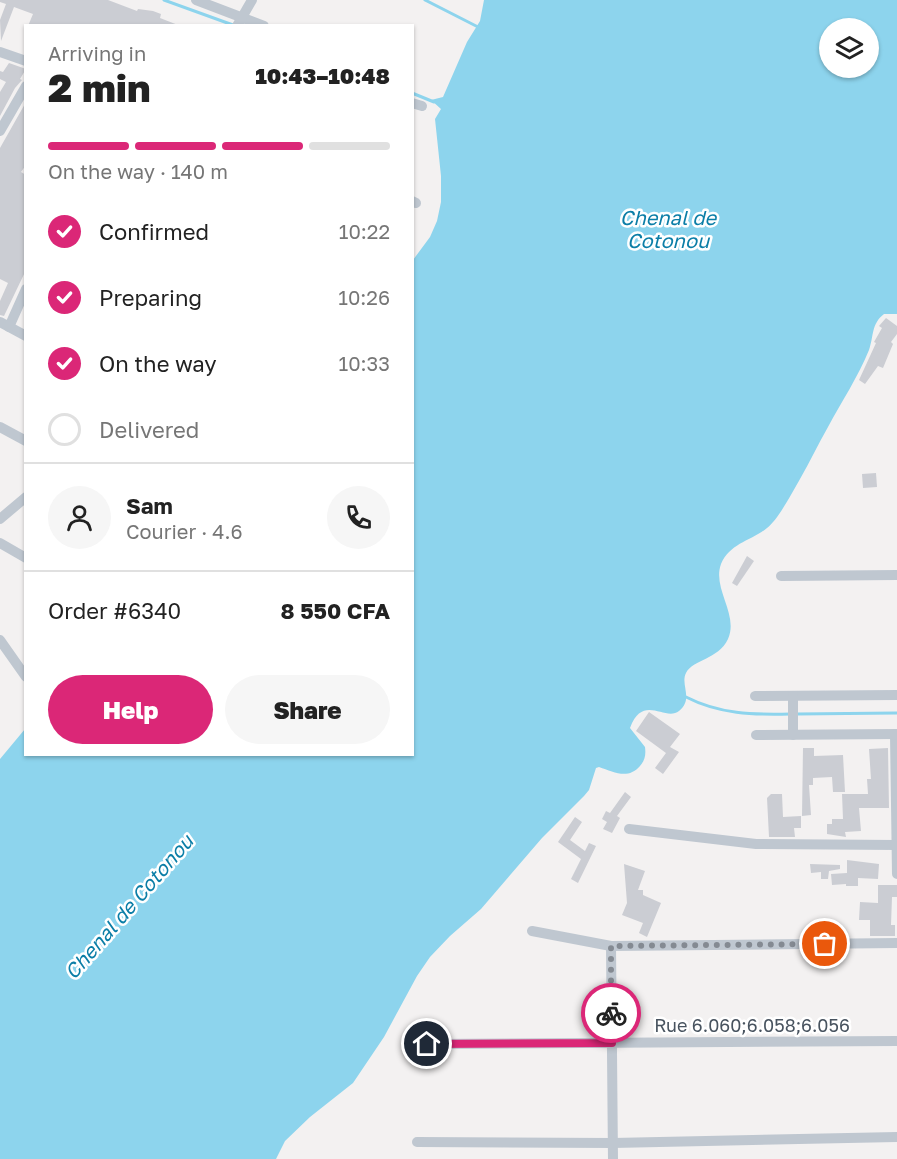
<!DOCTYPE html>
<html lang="en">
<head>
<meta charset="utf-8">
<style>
	body { margin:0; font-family:"Golos Text",sans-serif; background:#f6f6f6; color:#222; height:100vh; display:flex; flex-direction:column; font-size:22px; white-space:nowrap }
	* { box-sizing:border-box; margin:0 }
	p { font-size:20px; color:#767676 }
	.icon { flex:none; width:33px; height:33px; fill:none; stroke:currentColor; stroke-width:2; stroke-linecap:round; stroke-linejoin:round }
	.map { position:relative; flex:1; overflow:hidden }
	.details { position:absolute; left:24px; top:24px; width:390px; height:732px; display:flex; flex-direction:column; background:#fff; border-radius:0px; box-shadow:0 2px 4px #0004 }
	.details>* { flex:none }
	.fabs { position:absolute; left:819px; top:18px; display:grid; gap:12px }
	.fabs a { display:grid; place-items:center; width:60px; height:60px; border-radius:50%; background:#fff; box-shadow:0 2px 4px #0004; font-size:30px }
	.pin { position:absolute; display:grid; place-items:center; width:51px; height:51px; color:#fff; margin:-26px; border:3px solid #fff; border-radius:50%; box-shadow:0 2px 6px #0007 }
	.courier { position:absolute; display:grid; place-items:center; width:60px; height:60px; margin:-30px; border:4px solid #db2777; border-radius:50%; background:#fff; color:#222; box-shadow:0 2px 8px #0007 }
	.headline em { font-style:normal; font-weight:800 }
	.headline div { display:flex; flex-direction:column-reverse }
	.headline { display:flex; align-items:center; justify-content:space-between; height:102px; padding:0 24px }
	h1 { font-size:39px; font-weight:800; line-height:45px }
	.bar { display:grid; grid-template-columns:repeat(4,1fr); gap:9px 6px; align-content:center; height:72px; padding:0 24px }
	.bar i { height:8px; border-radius:4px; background:#e0e0e0 }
	.bar .selected { background:#db2777 }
	.bar p { grid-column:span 4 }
	.line { display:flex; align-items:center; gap:15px; padding:0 24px; border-top:2px solid #e0e0e0 }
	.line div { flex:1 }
	.round { display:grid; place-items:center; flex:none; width:63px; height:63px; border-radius:32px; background:#f6f6f6 }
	ol { padding:0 24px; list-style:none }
	li { display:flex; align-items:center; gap:18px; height:66px }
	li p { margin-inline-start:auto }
	li .icon { padding:6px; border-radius:50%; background:#db2777; color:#fff; stroke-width:4 }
	li:last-child { color:#767676 }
	li i { width:33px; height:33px; border:3px solid #e0e0e0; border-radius:50% }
	.primary-button { display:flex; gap:12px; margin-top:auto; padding:12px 24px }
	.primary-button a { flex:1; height:69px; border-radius:36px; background:#db2777; color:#fff; font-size:24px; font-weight:800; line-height:69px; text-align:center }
	.primary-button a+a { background:#f6f6f6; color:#222 }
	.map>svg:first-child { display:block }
	.water { fill:#8dd4ed; fill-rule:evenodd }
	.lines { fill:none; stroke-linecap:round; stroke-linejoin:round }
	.stream { stroke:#8dd4ed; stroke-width:3 }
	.building { fill:#cbcdd3 }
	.street { stroke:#bfc7d0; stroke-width:10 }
	.done { stroke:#848a92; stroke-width:6; stroke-dasharray:0 10.8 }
	.route { stroke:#db2777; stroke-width:8 }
	.labels { text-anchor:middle; stroke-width:5; stroke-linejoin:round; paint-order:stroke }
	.street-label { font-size:18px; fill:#48535f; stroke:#fff }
	.water-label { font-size:20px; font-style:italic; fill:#0b7ea7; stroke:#fff }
</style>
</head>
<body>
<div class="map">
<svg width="897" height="1159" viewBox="0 0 897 1159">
	<rect width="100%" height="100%" fill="#f3f1f1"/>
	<path class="water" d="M484 0H897V314H884C871 324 874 336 869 350 858 377 842 401 828 427 818 444 810 462 800 479 793 491 778 520 767 528 751 541 730 543 721 564 712 589 739 614 728 639 718 660 693 659 686 673 680 685 694 699 679 711 665 722 643 693 630 728L645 747C646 755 645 760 640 766 628 780 614 772 599 767L596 768 589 790 584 796 542 838 481 909 450 936 430 957 417 976 384 1037 353 1083 310 1117 285 1141 276 1159H0V759L25 729 26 754H412L413 260 430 237 437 221 441 202V176L435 119 441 109 431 100 443 97 467 42 480 21ZM830 28H868V68H830Z"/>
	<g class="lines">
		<g class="stream">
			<path d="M164 0 233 25"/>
			<path d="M425 0 480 28"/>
			<path d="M412 93 434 102"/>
			<path d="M686 697C719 714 753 715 790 714"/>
			<path d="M797 714 897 713"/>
		</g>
	</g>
	<g class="building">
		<path d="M0 0H108L137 11 138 9 153 11 161 14 160 18 178 25 28 26 33 14 14 7 1 41 0 20 6 4 0 2Z"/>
		<path d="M9 63 26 69 20 79 22 80 15 88 0 116V92L6 82 0 79V71L3 72Z"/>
		<path d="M26 102V165L21 172 26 175V270L4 316 0 315V301L8 283 0 279V148Z"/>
		<path d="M886 318 897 326V334L891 342 893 344 883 368 878 366 865 384 859 380 876 343 874 342 882 328 879 326Z"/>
		<path d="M876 473 877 487 863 488 862 474Z"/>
		<path d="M747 556 754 561 737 586 732 583Z"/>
		<path d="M649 712 680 734 670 747 679 752 663 774 655 768 666 753 636 731Z"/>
		<path d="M803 748H814V756L843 755 845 792H833L832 777 813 778V785H809L811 815 802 816Z"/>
		<path d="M888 748 889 808H859L861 831 845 832 846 837 827 834V824H832V819H843L842 794H868L867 779H871L869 749Z"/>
		<path d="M625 792 631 797 617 816 620 818 612 833 603 829 607 822 602 819 606 811 610 813Z"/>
		<path d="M771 794H782L783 817 801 816V828H794L795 837H769L767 798Z"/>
		<path d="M575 817 582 822 570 840 585 851 589 843 596 846 578 883 571 879 581 859 558 842Z"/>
		<path d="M847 860 879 864 878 879 858 878V886H846V884L832 885 831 874 847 873Z"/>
		<path d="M624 864 645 871 638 890H643V895L661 903 647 937 639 933 643 923 622 915 627 903Z"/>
		<path d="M810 864 840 865V869L829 871 828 879H821V872L811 873Z"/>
		<path d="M878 885H897V897H892L891 925H895V936H870V920H859L860 902 878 903Z"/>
	</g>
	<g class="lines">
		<g class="street">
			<path d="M196 0 264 26"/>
			<path d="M237 26 252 0"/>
			<path d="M0 52 26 61"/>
			<path d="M412 103 422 106"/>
			<path d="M0 131 26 86"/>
			<path d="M412 201 416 203"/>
			<path d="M0 322 26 336"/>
			<path d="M9 327 26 289"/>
			<path d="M0 427 26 441"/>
			<path d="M0 519 26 497"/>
			<path d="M0 543 26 558"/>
			<path d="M781 576 897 575"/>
			<path d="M0 640 26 677"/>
			<path d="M755 696 897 695"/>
			<path d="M793 696V735"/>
			<path d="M895 734 897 874"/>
			<path d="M756 735 897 734"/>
			<path d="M629 829 756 844 897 845"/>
			<path d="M532 931 611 946 897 943"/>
			<path d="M611 946 613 1159"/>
			<path d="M427 1044 897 1041"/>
			<path d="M417 1142 613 1143 897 1137"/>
		</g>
	</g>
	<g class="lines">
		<path class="done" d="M611 1013V946L825 944"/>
		<path class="route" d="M427 1044 612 1043 611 1013"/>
	</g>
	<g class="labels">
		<g class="street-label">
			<text x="752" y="1032">Rue 6.060;6.058;6.056</text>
		</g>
		<g class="water-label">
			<text x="668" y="225">Chenal de<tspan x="668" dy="23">Cotonou</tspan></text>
			<text transform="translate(129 907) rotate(-49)" y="7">Chenal de Cotonou</text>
		</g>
	</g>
</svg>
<div class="fabs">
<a><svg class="icon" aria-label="layers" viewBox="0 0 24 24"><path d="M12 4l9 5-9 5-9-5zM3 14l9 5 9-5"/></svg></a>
</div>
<div class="pin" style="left:825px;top:944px;background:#ea580c"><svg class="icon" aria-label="bag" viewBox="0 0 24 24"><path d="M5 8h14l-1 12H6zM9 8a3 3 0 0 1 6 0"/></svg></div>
<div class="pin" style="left:427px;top:1044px;background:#1f2937"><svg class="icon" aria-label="home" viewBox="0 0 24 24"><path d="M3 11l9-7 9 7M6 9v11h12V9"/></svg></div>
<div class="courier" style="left:611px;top:1013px"><svg class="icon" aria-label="bike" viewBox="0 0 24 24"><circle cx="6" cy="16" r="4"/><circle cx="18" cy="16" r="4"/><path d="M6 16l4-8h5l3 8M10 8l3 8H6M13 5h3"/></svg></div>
<section class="details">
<div class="headline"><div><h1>2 min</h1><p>Arriving in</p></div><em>10:43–10:48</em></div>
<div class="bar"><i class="selected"></i><i class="selected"></i><i class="selected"></i><i></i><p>On the way · 140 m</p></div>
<ol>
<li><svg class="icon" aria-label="check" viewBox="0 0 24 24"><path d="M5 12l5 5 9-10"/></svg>Confirmed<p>10:22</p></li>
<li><svg class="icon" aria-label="check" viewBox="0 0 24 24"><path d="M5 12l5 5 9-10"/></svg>Preparing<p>10:26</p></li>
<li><svg class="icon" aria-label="check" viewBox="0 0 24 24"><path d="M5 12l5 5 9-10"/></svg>On the way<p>10:33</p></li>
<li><i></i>Delivered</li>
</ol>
<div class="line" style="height:108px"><a class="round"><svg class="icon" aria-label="person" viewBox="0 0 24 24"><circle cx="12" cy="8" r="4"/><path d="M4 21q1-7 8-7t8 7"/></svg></a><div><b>Sam</b><p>Courier · 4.6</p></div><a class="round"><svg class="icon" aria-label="phone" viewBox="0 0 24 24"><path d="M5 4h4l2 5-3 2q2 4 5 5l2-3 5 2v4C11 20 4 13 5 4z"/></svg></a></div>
<div class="line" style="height:78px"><div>Order #6340</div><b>8 550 CFA</b></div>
<div class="primary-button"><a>Help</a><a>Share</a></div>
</section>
</div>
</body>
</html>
